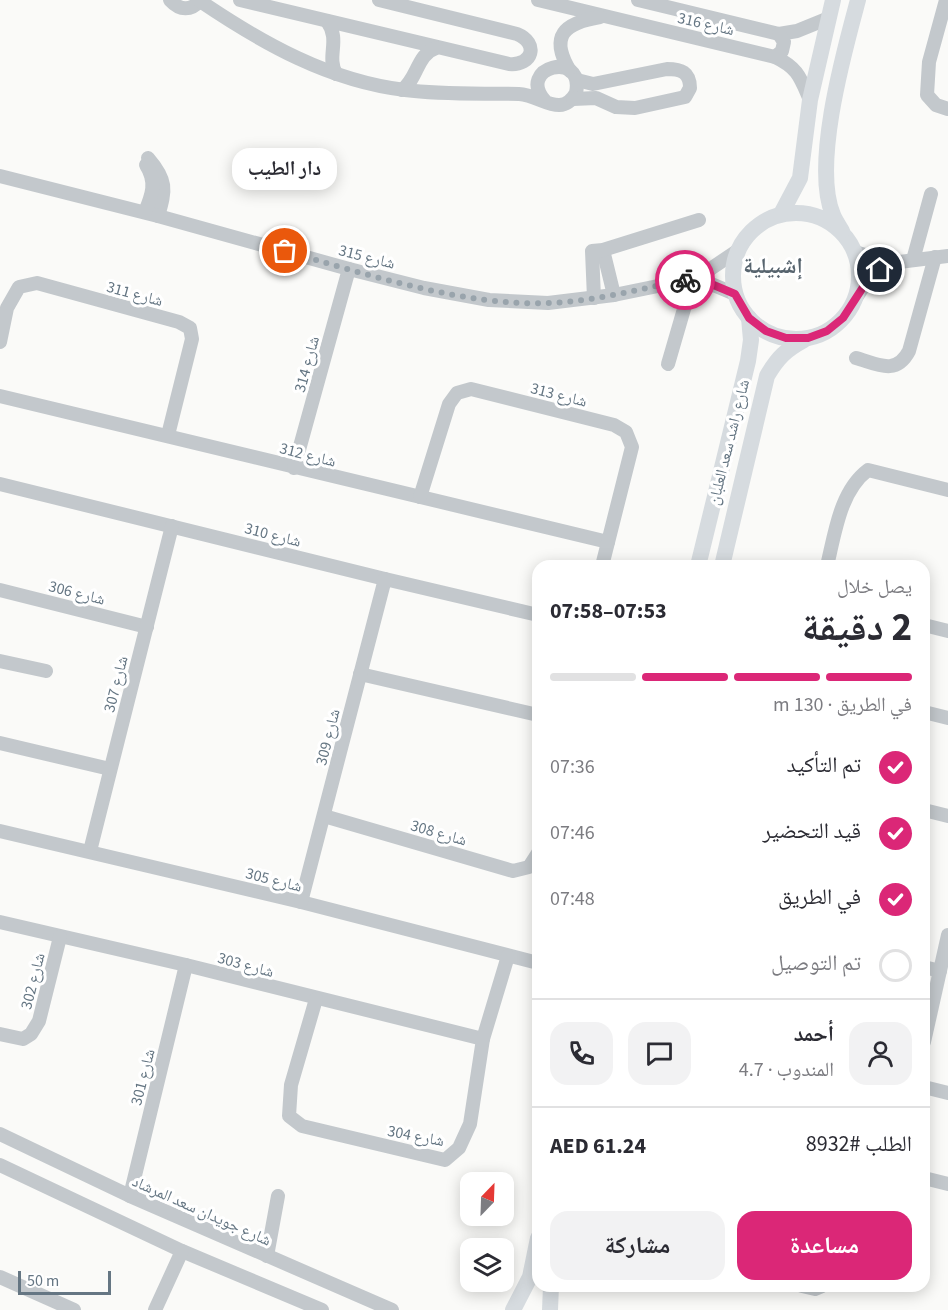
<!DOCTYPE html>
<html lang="ar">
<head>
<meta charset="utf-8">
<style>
	body { margin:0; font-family:"Source Sans 3","Noto Naskh Arabic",sans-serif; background:#f2f2f3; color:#2b2b33; direction:rtl; height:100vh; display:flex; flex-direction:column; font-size:22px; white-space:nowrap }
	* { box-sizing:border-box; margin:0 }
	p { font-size:20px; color:#7c7c81 }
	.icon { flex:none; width:33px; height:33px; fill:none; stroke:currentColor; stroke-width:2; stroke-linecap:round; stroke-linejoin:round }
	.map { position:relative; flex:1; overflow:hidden; direction:ltr }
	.side { position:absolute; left:532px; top:560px; width:398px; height:732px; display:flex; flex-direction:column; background:#fff; border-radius:18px; box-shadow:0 3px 15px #0003; direction:rtl }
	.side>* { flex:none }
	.needle { width:39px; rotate:23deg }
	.fabs { position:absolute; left:460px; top:1172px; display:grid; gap:12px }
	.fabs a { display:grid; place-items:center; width:54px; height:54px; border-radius:12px; background:#fff; box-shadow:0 3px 15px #0003; font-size:30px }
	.scale { position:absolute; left:18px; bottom:15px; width:93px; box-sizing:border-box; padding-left:6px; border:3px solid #657683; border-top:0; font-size:16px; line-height:21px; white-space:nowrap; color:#657683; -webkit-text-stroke:4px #fff; paint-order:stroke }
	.pin { position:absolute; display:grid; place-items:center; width:51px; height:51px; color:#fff; margin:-26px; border:3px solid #fff; border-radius:50%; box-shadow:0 2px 6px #0007 }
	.courier { position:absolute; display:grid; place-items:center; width:60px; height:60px; margin:-30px; border:4px solid #db2777; border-radius:50%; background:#fff; color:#222; box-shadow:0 2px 8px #0007 }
	.bubble { position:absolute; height:42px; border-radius:18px; background:#fff; box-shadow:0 3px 15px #0003; font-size:20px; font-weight:700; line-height:42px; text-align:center; direction:rtl }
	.headline em { font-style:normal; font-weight:700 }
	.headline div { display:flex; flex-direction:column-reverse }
	.headline { display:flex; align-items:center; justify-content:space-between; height:102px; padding:0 18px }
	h1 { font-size:39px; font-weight:700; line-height:45px }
	.bar { display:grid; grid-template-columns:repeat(4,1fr); gap:9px 6px; align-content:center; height:72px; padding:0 18px }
	.bar i { height:8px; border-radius:4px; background:#e1e1e2 }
	.bar .selected { background:#db2777 }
	.bar p { grid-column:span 4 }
	.line { display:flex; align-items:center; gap:15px; padding:0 18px; border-top:2px solid #e1e1e2 }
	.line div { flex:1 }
	.round { display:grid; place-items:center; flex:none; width:63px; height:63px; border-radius:18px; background:#f2f2f3 }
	ol { padding:0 18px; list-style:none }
	li { display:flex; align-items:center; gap:18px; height:66px }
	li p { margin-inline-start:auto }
	li .icon { padding:6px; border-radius:50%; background:#db2777; color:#fff; stroke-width:4 }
	li:last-child { color:#7c7c81 }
	li i { width:33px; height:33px; border:3px solid #e1e1e2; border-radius:50% }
	.button { display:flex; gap:12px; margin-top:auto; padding:12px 18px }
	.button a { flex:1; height:69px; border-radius:18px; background:#db2777; color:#fff; font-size:24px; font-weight:700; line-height:69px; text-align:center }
	.button a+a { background:#f2f2f3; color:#2b2b33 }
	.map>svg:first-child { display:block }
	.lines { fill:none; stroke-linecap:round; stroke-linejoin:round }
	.minor { stroke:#c3c8cc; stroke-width:14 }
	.major { stroke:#d6dbdf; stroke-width:16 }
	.done { stroke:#99a4ac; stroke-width:6; stroke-dasharray:0 10.8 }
	.route { stroke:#db2777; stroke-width:8 }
	.labels { text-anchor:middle; stroke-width:6; stroke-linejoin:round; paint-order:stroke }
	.street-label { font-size:16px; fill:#657683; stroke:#fff }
	.district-label { font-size:22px; font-weight:bold; fill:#57646e; stroke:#fff }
</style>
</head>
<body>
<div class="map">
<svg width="948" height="1310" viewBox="0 0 948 1310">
	<rect width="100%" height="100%" fill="#fafaf8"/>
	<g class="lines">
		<g class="minor">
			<path d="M170 0C180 11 191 11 201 0"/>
			<path d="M240 0 509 64C533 66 539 43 517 34L379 0"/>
			<path d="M538 0 775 57C798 68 800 77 810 100"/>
			<path d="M638 0 779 34 797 31 829 18"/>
			<path d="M946 0 929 62 927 95 936 105 948 109"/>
			<path d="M200 1C262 43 329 81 405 90 443 95 481 93 519 94 541 95 561 119 576 93 585 49 515 67 545 101"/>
			<path d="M327 21C341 41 326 55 336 74"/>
			<path d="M775 57 782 51 784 42 779 34"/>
			<path d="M570 71C549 36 564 23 600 17"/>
			<path d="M402 90C418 78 417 54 436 48"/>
			<path d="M573 99 596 98 616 107 635 108 685 97 690 88C690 72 681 69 667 69L593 84 577 80"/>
			<path d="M148 158C167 180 166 189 158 216"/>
			<path d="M0 176 158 216 349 269 424 288 489 300 548 303 614 295 697 278 737 251"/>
			<path d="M145 212C152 195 157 182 146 165"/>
			<path d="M603 250 614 295"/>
			<path d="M855 252 891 263 948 256"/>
			<path d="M913 260 931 194"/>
			<path d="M697 278 735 294"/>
			<path d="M594 298 592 251 603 250 699 220"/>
			<path d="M854 301 869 278 891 263"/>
			<path d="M0 342 7 308 19 287 37 283 179 322 190 328 192 339 168 435"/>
			<path d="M856 358C877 364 896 376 909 351L935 257"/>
			<path d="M668 364 693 278"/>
			<path d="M0 396 608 542"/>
			<path d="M294 468 349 269"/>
			<path d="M0 484 385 579 538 615"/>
			<path d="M420 497 449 404 457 393 471 389 614 425 626 432 632 447 602 566"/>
			<path d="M827 566C835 533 840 491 868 470L948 490"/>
			<path d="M0 590 147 627"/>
			<path d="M924 625 948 631"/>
			<path d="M0 661 46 671"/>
			<path d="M360 674 538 715"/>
			<path d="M924 712 948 718"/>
			<path d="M0 743 110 769"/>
			<path d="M924 810 948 816"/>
			<path d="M324 816 513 871 529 867 538 853"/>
			<path d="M0 831 301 902 538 963"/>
			<path d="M90 851 172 526"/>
			<path d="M301 902 385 579"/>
			<path d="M0 922 186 965 483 1039"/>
			<path d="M924 967 940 971"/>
			<path d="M316 999 291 1085 289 1116 302 1126 445 1160 459 1148 470 1124 483 1039 508 956"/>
			<path d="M0 1034 23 1039 31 1034 39 1021 60 937"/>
			<path d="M924 1042 948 935"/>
			<path d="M924 1087 948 1093"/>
			<path d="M0 1134 130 1196 392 1310"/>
			<path d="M0 1165 182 1251 322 1310"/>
			<path d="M924 1178 948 1184"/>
			<path d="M130 1196 186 965"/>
			<path d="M267 1256 278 1196"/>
			<path d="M0 1277 74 1310"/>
			<path d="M802 1286 815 1289 822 1286"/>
			<path d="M155 1310 182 1251"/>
		</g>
		<g class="major">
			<circle cx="796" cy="276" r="63"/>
			<path d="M781 214 800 178 810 100 833 0"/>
			<path d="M842 231C839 226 835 220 833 215 812 165 844 52 858 0"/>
			<path d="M698 566 748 361 751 340 749 318"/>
			<path d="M722 566 767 376C778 357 786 350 804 340"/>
			<path d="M513 1310 530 1277 538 1238"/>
			<path d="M550 1310 551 1286"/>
		</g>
	</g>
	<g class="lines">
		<path class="done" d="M285 251C365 274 467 307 550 303 595 301 640 289 685 280"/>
		<path class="route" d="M685 280 697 278 735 294 749 318 766 331 786 338H808L827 331 843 318 869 278 880 270"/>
	</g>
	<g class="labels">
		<g class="street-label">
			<text transform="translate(706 23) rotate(13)" y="6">شارع 316</text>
			<text transform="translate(367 256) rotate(14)" y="6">شارع 315</text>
			<text transform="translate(135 293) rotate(15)" y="6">شارع 311</text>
			<text transform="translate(306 364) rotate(-75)" y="6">شارع 314</text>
			<text transform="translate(559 394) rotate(14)" y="6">شارع 313</text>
			<text transform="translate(728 442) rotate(-76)" y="6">شارع راشد سعد العلبان</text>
			<text transform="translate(308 454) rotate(14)" y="6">شارع 312</text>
			<text transform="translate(273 534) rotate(14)" y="6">شارع 310</text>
			<text transform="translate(77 592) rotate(14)" y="6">شارع 306</text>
			<text transform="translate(115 684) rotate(-76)" y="6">شارع 307</text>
			<text transform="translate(327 737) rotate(-76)" y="6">شارع 309</text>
			<text transform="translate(439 832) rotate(16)" y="6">شارع 308</text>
			<text transform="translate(274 879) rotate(14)" y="6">شارع 305</text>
			<text transform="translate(246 964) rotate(15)" y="6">شارع 303</text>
			<text transform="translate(32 981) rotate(-76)" y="6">شارع 302</text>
			<text transform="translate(142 1077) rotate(-76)" y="6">شارع 301</text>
			<text transform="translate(416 1135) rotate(11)" y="6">شارع 304</text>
			<text transform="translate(202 1210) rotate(24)" y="6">شارع جويدان سعد المرشاد</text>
		</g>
		<g class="district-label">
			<text x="773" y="273">إشبيلية</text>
		</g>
	</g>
</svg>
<div class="fabs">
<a><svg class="needle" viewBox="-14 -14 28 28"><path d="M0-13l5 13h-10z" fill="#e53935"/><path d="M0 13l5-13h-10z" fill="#7c7c81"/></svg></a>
<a><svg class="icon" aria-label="layers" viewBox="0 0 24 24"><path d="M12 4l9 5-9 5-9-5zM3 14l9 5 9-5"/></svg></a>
</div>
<div class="scale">50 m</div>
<div class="pin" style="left:285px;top:251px;background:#ea580c"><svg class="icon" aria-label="bag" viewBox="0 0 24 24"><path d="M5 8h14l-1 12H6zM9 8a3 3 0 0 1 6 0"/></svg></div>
<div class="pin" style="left:880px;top:270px;background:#1f2937"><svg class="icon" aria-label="home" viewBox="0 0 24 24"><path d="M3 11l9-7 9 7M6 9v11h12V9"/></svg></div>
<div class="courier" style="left:685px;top:280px"><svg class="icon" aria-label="bike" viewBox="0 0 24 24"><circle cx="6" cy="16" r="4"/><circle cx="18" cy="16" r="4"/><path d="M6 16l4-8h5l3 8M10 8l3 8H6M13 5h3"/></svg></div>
<div class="bubble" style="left:232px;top:148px;width:105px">دار الطيب</div>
<section class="side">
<div class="headline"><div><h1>2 دقيقة</h1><p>يصل خلال</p></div><em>07:53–07:58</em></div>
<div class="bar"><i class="selected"></i><i class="selected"></i><i class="selected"></i><i></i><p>في الطريق · 130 m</p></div>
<ol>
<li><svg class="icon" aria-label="check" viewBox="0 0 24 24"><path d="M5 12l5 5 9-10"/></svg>تم التأكيد<p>07:36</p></li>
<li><svg class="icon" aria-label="check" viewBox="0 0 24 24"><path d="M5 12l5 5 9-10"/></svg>قيد التحضير<p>07:46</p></li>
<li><svg class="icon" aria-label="check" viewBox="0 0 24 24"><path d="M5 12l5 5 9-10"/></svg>في الطريق<p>07:48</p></li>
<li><i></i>تم التوصيل</li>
</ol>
<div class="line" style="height:108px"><a class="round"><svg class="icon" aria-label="person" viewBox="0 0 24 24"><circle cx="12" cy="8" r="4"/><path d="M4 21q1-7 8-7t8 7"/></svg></a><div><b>أحمد</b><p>المندوب · 4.7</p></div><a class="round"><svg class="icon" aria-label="chat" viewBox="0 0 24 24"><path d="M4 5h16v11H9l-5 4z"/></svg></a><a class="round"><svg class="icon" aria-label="phone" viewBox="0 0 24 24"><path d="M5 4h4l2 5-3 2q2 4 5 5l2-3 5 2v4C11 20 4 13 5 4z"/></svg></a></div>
<div class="line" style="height:78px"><div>الطلب #8932</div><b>AED 61.24</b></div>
<div class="button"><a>مساعدة</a><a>مشاركة</a></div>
</section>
</div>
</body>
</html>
